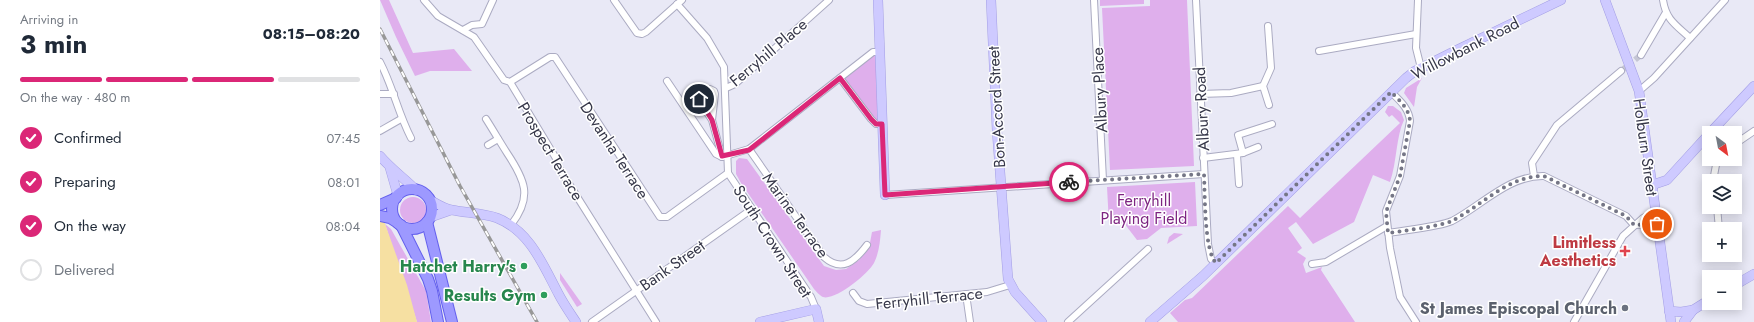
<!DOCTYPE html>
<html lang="en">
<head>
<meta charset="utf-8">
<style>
	body { margin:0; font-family:Jost,sans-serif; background:#f6f6f7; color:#1f2937; height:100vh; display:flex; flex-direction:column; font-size:15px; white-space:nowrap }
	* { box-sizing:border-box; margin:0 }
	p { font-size:13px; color:#747a83 }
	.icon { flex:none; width:22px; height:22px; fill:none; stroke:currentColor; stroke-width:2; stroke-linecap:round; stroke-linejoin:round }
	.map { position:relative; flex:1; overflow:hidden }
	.details { display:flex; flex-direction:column; background:#fff; width:380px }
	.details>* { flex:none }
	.needle { width:26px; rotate:148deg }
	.buttons { position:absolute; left:1322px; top:126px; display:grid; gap:8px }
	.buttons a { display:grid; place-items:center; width:40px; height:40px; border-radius:0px; background:#fff; box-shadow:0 2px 10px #0003; font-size:20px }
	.pin { position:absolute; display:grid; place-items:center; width:34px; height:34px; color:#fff; margin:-17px; border:2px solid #fff; border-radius:50%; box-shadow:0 1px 4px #0007 }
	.courier { position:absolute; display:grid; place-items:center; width:40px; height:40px; margin:-20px; border:3px solid #db2777; border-radius:50%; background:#fff; color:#222; box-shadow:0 1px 5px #0007 }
	.summary em { font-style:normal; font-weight:700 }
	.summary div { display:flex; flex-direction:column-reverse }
	.summary { display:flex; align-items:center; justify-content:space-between; height:68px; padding:0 20px }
	h1 { font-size:26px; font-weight:700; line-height:30px }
	.bar { display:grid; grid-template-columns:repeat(4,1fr); gap:6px 4px; align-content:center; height:48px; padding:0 20px }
	.bar i { height:5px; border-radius:3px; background:#e0e1e3 }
	.bar .current { background:#db2777 }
	.bar p { grid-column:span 4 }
	ol { padding:0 20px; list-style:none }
	li { display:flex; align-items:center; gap:12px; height:44px }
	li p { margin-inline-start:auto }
	li .icon { padding:4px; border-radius:50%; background:#db2777; color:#fff; stroke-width:4 }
	li:last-child { color:#747a83 }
	li i { width:22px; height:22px; border:2px solid #e0e1e3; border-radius:50% }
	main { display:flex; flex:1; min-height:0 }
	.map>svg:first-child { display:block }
	.green { fill:#dfafec }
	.water { fill:#f6e0a2 }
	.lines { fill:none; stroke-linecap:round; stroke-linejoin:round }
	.street-tunnel { stroke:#c5c6d4; stroke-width:6; stroke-dasharray:6 3; stroke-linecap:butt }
	.street-casing { stroke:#ababc2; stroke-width:8 }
	.secondary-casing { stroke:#a39ee5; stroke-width:10 }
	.primary-casing { stroke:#6460ed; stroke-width:12 }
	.street { stroke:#fff; stroke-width:6 }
	.secondary { stroke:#cecaff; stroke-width:9 }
	.primary { stroke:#9d99ff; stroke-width:10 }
	.rail-casing { stroke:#989898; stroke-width:3.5 }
	.rail { stroke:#fff; stroke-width:2; stroke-dasharray:6; stroke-linecap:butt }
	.done { stroke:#757686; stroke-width:4; stroke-dasharray:0 7.2 }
	.route { stroke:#db2777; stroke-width:5 }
	.health-dot { fill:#e0444e; stroke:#fff; stroke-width:1.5 }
	.leisure-dot { fill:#2e9e5b; stroke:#fff; stroke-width:1.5 }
	.worship-dot { fill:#6b7280; stroke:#fff; stroke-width:1.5 }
	.labels { text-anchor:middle; stroke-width:3; stroke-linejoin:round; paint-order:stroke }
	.street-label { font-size:16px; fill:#37384a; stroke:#fff }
	.park-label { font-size:16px; fill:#7d2481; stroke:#fff }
	.health-label { font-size:16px; font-weight:bold; fill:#be3a42; stroke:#fff; text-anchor:end }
	.leisure-label { font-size:16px; font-weight:bold; fill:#27864d; stroke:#fff; text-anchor:end }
	.worship-label { font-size:16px; font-weight:bold; fill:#5b616d; stroke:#fff; text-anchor:end }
</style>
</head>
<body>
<main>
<section class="details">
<div class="summary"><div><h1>3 min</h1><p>Arriving in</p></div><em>08:15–08:20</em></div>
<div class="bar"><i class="current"></i><i class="current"></i><i class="current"></i><i></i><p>On the way · 480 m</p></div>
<ol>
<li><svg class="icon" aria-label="check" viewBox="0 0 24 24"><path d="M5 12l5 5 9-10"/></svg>Confirmed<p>07:45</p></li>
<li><svg class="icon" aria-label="check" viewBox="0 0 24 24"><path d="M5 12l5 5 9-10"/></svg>Preparing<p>08:01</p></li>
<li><svg class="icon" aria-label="check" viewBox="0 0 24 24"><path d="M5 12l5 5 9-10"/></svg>On the way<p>08:04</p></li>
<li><i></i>Delivered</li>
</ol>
</section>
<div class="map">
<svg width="1374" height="322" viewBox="0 0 1374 322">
	<rect width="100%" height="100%" fill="#e9e9f6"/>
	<g class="green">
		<path d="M0 0H9L33 53 74 49 92 71H50L35 76 16 37Z"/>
		<path d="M720 0H764V4L720 6Z"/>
		<path d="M770 0H807L814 166 730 170 722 8 770 6Z"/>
		<path d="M493 52H499L502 124H496L460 78Z"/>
		<path d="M1042 78 1037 87 1034 107 1024 93 1026 88Z"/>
		<path d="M1008 106H1013L1021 112 1024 120C1016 136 1017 162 1010 182L993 175 974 222 933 244 916 222 908 228 922 248 917 252 926 258 923 264 926 273 942 267 941 270 975 322H798L790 313 805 300 812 298 908 206 920 218 1020 123 1012 115 1009 117 1005 112Z"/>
		<path d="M359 158 367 159 444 266 456 270 466 269 479 260 489 248 492 232 501 230C500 242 499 253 494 263 488 274 455 301 443 297 440 296 436 291 434 289L361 183 356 174V161Z"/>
		<path d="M815 182 817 226 781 228 767 239 757 240 744 223 729 224 727 187Z"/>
		<circle cx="33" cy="210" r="13"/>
		<path d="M5 224 11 229 46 291 51 322H37Z"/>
		<path d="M794 233 803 234 787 244 789 237Z"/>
		<path d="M180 273 202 304 197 307 180 280Z"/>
	</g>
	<path class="water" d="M0 210 27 285 37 322H0Z"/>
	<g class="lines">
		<path class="street-tunnel" d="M1241 71 1261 55"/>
		<g class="street-casing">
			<g id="street">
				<path d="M44 0 58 16 94 37 124 80 130 82 177 160 179 168 276 322"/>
				<path d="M234 0 257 33 262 34 266 32 302 0"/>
				<path d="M714 0 723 180"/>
				<path d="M816 0 828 244 831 259 835 263"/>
				<path d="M1038 0 1036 48 1041 68"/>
				<path d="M1283 0C1286 20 1296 25 1310 38"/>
				<path d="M297 4 327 38 344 67 348 173"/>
				<path d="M888 26 891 68 883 86 889 105"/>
				<path d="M83 30 92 25 102 24 113 0"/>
				<path d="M939 51 1036 34"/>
				<path d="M1261 55 1285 14"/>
				<path d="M0 62C13 87 18 113 31 138"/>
				<path d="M460 78 491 119 496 124H502"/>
				<path d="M287 81 336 154 342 157 369 149 493 52H499"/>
				<path d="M130 82 170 57H175L280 217H287L348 173"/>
				<path d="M346 88 355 84 449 0"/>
				<path d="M1259 91 1274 78 1345 0"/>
				<path d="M1011 92C1019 100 1029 108 1030 121L1020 176 1006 211 1010 248 1020 297 1036 322"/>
				<path d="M0 94H14"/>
				<path d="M820 94 851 93 883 86"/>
				<path d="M106 119C113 130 120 142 127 153 145 180 153 197 131 225"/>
				<path d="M332 120 335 94 334 91 330 89 320 96 319 100 332 120 342 157"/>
				<path d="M0 131 21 119"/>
				<path d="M1355 144 1374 131"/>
				<path d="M108 145 118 139"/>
				<path d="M369 149 444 257C462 273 475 261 487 245"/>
				<path d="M863 153 878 147"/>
				<path d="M857 155 859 184"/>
				<path d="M823 158 863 153 858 135 892 124"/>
				<path d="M348 173 431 297 436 309"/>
				<path d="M1154 176 1152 163 1177 125 1241 71"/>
				<path d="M1333 181 1336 165 1340 159"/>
				<path d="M505 195 824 174"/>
				<path d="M1337 207 1339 229"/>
				<path d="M1254 225 1277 224"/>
				<path d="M1008 233C1024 230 1059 227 1072 221 1101 206 1129 175 1164 176L1246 216 1254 225"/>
				<path d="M932 264 946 262 1007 226"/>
				<path d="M473 293 479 301 487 304 607 292 630 285"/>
				<path d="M586 294 590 322"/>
				<path d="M212 322 372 209"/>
				<path d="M688 322 768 249"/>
				<path d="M1194 322 1243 236 1263 218 1275 212"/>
			</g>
		</g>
		<g class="secondary-casing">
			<g id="secondary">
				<path d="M498 0 505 195"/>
				<path d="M611 0 617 131 628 279 635 292 662 322"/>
				<path d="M1225 0 1259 91 1291 322"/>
				<path d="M1330 133 1374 86"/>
				<path d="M0 156C11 169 24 178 36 190"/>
				<path d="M10 168 18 196"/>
				<path d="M1272 185 1287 180 1329 134"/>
				<path d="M50 200C57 204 65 209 72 210 87 213 103 213 117 218 150 231 163 265 178 293 183 303 190 313 196 322"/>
				<path d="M51 217 71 210"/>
				<path d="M1355 285 1374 274"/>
				<path d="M1289 311 1301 312 1313 310"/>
				<path d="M380 322 436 309 439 322"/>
				<path d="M770 322 823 276 1026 78 1035 71 1079 49 1181 0"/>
				<path d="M1304 322 1313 310 1329 300"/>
			</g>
		</g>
		<g class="primary-casing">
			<g id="primary">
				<circle cx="32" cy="209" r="20"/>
				<path d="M0 205 16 198"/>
				<path d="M0 216 10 218 18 223"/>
				<path d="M47 222 72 322"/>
				<path d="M21 225 48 279 52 291 58 322"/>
			</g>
		</g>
		<use href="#street" class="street"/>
		<use href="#secondary" class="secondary"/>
		<use href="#primary" class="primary"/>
		<g class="rail-casing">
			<path id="rail" d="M0 29 80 186 157 322"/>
		</g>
		<use href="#rail" class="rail"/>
	</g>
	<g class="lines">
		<path class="done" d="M689 182 824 174C825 193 824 251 836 263L1011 92C1019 100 1029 108 1030 121L1020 176 1006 212 1008 233C1023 231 1060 226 1072 221 1101 206 1129 175 1164 176L1246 216 1254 225 1277 224"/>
		<path class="route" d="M319 99 332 120 342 156 369 150 460 78 491 119 496 124H502L505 195 689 182"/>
	</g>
	<path class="health-dot" d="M1243 245h4v4h4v4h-4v4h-4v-4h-4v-4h4z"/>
	<g class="leisure-dot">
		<circle cx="144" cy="266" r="4"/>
		<circle cx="164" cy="295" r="4"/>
	</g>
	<circle class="worship-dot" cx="1245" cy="308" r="4"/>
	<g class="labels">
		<g class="street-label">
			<text transform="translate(1085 48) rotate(-27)" y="6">Willowbank Road</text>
			<text transform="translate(388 52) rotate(-40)" y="6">Ferryhill Place</text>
			<text transform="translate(719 90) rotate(-93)" y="6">Albury Place</text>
			<text transform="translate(616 107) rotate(-93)" y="6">Bon-Accord Street</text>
			<text transform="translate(821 109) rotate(-93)" y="6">Albury Road</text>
			<text transform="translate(1266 147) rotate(82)" y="6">Holburn Street</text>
			<text transform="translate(235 150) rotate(57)" y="6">Devanha Terrace</text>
			<text transform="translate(171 151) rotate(59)" y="6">Prospect Terrace</text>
			<text transform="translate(416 215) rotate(54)" y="6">Marine Terrace</text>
			<text transform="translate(393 241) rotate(57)" y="6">South Crown Street</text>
			<text transform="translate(292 265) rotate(-35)" y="6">Bank Street</text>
			<text transform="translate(549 298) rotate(-6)" y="6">Ferryhill Terrace</text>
		</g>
		<g class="park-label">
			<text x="764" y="206">Ferryhill<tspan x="764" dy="18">Playing Field</tspan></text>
		</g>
		<g class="health-label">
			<text x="1236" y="248">Limitless<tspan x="1236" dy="18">Aesthetics</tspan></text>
		</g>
		<g class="leisure-label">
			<text x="136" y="272">Hatchet Harry's</text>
			<text x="156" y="301">Results Gym</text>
		</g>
		<g class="worship-label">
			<text x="1237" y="314">St James Episcopal Church</text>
		</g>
	</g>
</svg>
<div class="buttons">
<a><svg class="needle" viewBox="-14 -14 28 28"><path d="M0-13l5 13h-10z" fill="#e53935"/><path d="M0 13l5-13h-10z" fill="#747a83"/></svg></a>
<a><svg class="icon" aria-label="layers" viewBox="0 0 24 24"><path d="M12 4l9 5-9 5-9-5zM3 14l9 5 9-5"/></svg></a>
<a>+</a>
<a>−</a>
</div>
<div class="pin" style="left:1277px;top:224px;background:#ea580c"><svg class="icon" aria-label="bag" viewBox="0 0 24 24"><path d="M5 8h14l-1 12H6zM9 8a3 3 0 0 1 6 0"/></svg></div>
<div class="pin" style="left:319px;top:99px;background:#1f2937"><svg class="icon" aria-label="home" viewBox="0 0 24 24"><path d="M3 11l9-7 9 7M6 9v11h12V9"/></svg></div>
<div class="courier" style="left:689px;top:182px"><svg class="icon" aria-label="bike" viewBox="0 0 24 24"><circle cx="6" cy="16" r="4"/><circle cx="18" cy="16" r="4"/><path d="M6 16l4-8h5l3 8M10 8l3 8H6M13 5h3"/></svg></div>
</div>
</main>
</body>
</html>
